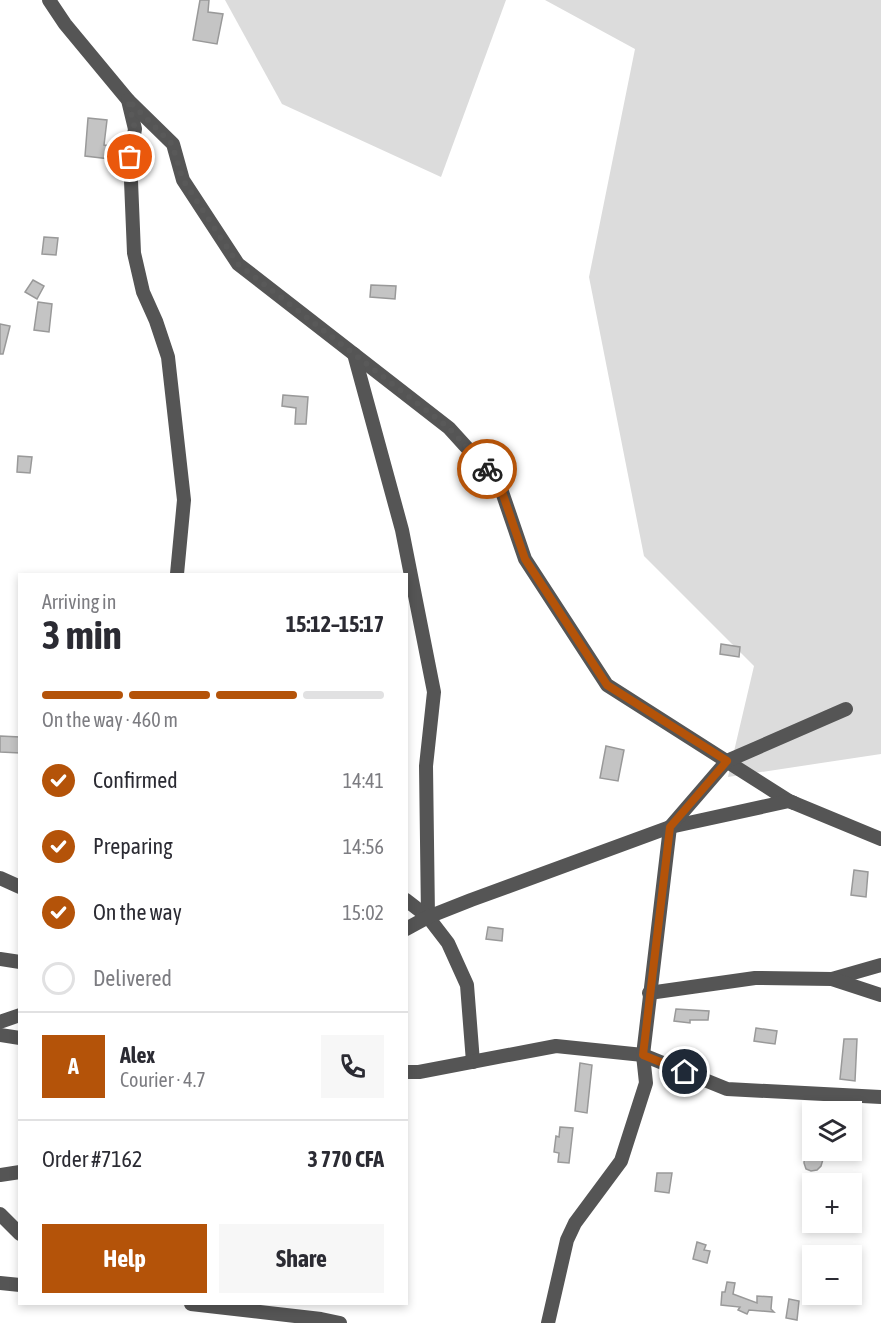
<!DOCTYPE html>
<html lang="en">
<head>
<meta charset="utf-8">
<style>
	body { margin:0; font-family:"Asap Condensed",sans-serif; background:#f7f7f7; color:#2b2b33; height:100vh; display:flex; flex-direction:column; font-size:22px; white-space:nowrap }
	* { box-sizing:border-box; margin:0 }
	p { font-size:20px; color:#7c7c81 }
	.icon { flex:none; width:33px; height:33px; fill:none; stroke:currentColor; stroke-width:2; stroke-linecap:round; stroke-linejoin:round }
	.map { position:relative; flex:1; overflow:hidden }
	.panel { position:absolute; left:18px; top:573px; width:390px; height:732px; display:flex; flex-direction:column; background:#fff; border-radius:0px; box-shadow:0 3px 9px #0003 }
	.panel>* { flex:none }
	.fabs { position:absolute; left:802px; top:1101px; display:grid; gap:12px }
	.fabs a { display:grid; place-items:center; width:60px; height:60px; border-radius:0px; background:#fff; box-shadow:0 3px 9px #0003; font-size:30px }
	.pin { position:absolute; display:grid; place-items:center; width:51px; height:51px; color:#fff; margin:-26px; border:3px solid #fff; border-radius:50%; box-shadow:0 2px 6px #0007 }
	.courier { position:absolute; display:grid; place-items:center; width:60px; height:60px; margin:-30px; border:4px solid #b45309; border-radius:50%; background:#fff; color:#222; box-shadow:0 2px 8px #0007 }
	.headline em { font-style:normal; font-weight:700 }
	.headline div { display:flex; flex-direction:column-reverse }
	.headline { display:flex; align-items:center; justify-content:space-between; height:102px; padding:0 24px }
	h1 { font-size:39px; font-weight:700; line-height:45px }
	.bar { display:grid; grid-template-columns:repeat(4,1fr); gap:9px 6px; align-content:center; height:72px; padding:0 24px }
	.bar i { height:8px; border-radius:4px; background:#e1e1e2 }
	.bar .selected { background:#b45309 }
	.bar p { grid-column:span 4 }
	.line { display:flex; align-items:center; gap:15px; padding:0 24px; border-top:2px solid #e1e1e2 }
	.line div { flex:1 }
	.round { display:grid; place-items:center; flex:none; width:63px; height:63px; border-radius:0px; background:#f7f7f7 }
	ol { padding:0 24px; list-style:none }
	li { display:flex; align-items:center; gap:18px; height:66px }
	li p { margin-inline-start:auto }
	li .icon { padding:6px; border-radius:50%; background:#b45309; color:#fff; stroke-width:4 }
	li:last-child { color:#7c7c81 }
	li i { width:33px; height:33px; border:3px solid #e1e1e2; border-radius:50% }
	.action { display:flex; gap:12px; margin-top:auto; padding:12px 24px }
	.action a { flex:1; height:69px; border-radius:0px; background:#b45309; color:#fff; font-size:24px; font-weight:700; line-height:69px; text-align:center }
	.action a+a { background:#f7f7f7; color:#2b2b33 }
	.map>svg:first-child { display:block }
	.green { fill:#dcdcdc }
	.building { fill:#c4c4c4; stroke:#999; stroke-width:1.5 }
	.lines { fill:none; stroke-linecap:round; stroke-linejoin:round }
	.minor { stroke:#555; stroke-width:14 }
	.done { stroke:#595959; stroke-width:6; stroke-dasharray:0 10.8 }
	.route { stroke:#b45309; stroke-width:8 }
</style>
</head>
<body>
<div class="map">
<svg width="881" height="1323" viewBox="0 0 881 1323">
	<rect width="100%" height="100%" fill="#fff"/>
	<g class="green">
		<path d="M225 0H506L441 177 282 104Z"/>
		<path d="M545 0H881V754L728 777 754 666 644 556 589 277 635 49Z"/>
	</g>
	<g class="building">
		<path d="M200 0H209L208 12 223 14 217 44 193 40Z"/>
		<path d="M88 118 107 120 104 145 119 147 118 160 85 156Z"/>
		<path d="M44 237 58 238 56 255 42 254Z"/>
		<path d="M33 280 44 286 37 299 25 292Z"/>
		<path d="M371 285 396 286 395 299 370 297Z"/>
		<path d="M38 302 52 304 49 332 34 330Z"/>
		<path d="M0 324 10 326 3 354H0Z"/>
		<path d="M283 395 308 397 306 424H295L296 408 282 406Z"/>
		<path d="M18 456 32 457 30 473 17 472Z"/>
		<path d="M721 644 740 647 739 657 720 654Z"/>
		<path d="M0 736 20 737V753L0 752Z"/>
		<path d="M606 746 624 750 618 781 600 778Z"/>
		<path d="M854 870 868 872 866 897 851 895Z"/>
		<path d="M488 927 503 929 502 941 486 939Z"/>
		<path d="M676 1009 709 1011 708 1020H690V1023L674 1021Z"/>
		<path d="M756 1028 777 1031 775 1044 754 1041Z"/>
		<path d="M844 1039H857L855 1081 840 1079Z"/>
		<path d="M580 1063 592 1065 587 1113 575 1111Z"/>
		<path d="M560 1127 573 1128 569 1163 558 1162 559 1153 554 1152 556 1136 559 1137Z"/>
		<path d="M805 1151 824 1156 821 1166 817 1170 811 1171 806 1169 804 1163Z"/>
		<path d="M657 1173H672L669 1193 655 1191Z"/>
		<path d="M697 1242 706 1245 704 1250 710 1251 707 1263 693 1259Z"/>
		<path d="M727 1282 735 1283 733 1294 757 1303V1296L772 1297 771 1309 774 1312 749 1310 747 1314 738 1310 740 1307 721 1305 722 1292H725Z"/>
		<path d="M789 1299 799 1301 797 1320 786 1318Z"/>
	</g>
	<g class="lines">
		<g class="minor">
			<path d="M49 0 65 24 128 100 135 129 130 157 134 253 143 292 156 321 168 357 184 500 177 574"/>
			<path d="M128 100 173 144 183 180 238 264 449 428 499 483 525 559 607 685 789 801 881 839"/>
			<path d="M354 354 402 530 434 692 426 766 428 917"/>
			<path d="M0 878 20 887"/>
			<path d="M406 900 428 917 448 943 467 985 473 1062"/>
			<path d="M406 929 428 917 471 900 670 827 789 801 794 803"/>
			<path d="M0 959 20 962"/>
			<path d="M832 979 881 965"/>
			<path d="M649 993 755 978 832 979 881 995"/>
			<path d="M0 1022 20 1015"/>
			<path d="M0 1035 20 1038"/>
			<path d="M406 1072H419L556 1046 643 1055 727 1089 881 1097"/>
			<path d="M0 1175 20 1172"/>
			<path d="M0 1214 20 1234"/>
			<path d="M0 1283 20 1285"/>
			<path d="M191 1304 321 1319 340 1323"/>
			<path d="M548 1323 567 1240 575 1223 621 1161 646 1083 643 1055 670 827 727 761 846 709"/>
		</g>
	</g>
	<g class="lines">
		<path class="done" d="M130 157 135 129 128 100 172 144 183 180 238 264 449 428 487 469"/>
		<path class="route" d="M487 469 499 483 525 559 607 685 727 761 670 827 643 1055 685 1072"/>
	</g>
</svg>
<div class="fabs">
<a><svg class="icon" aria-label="layers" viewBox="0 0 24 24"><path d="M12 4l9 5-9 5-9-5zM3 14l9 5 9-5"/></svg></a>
<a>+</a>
<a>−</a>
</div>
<div class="pin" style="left:130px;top:157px;background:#ea580c"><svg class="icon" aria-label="bag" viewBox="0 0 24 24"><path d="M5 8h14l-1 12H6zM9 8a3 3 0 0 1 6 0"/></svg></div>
<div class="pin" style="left:685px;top:1072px;background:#1f2937"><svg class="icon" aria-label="home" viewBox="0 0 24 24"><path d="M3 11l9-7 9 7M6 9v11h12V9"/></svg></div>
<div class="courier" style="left:487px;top:469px"><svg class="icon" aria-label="bike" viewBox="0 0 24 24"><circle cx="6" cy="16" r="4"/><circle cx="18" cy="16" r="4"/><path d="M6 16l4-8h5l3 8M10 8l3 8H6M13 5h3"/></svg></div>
<section class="panel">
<div class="headline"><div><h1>3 min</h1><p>Arriving in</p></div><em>15:12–15:17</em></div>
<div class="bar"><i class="selected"></i><i class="selected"></i><i class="selected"></i><i></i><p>On the way · 460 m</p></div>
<ol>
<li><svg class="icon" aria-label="check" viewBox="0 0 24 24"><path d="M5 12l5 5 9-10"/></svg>Confirmed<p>14:41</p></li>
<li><svg class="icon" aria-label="check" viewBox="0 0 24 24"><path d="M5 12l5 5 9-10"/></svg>Preparing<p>14:56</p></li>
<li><svg class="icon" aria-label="check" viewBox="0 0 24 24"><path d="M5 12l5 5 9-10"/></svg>On the way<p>15:02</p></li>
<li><i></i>Delivered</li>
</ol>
<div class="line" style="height:108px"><b class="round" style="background:#b45309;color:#fff">A</b><div><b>Alex</b><p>Courier · 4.7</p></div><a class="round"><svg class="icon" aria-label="phone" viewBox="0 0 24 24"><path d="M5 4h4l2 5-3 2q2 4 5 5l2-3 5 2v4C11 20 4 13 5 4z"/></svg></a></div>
<div class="line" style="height:78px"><div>Order #7162</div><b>3 770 CFA</b></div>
<div class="action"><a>Help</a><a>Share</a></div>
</section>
</div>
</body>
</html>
